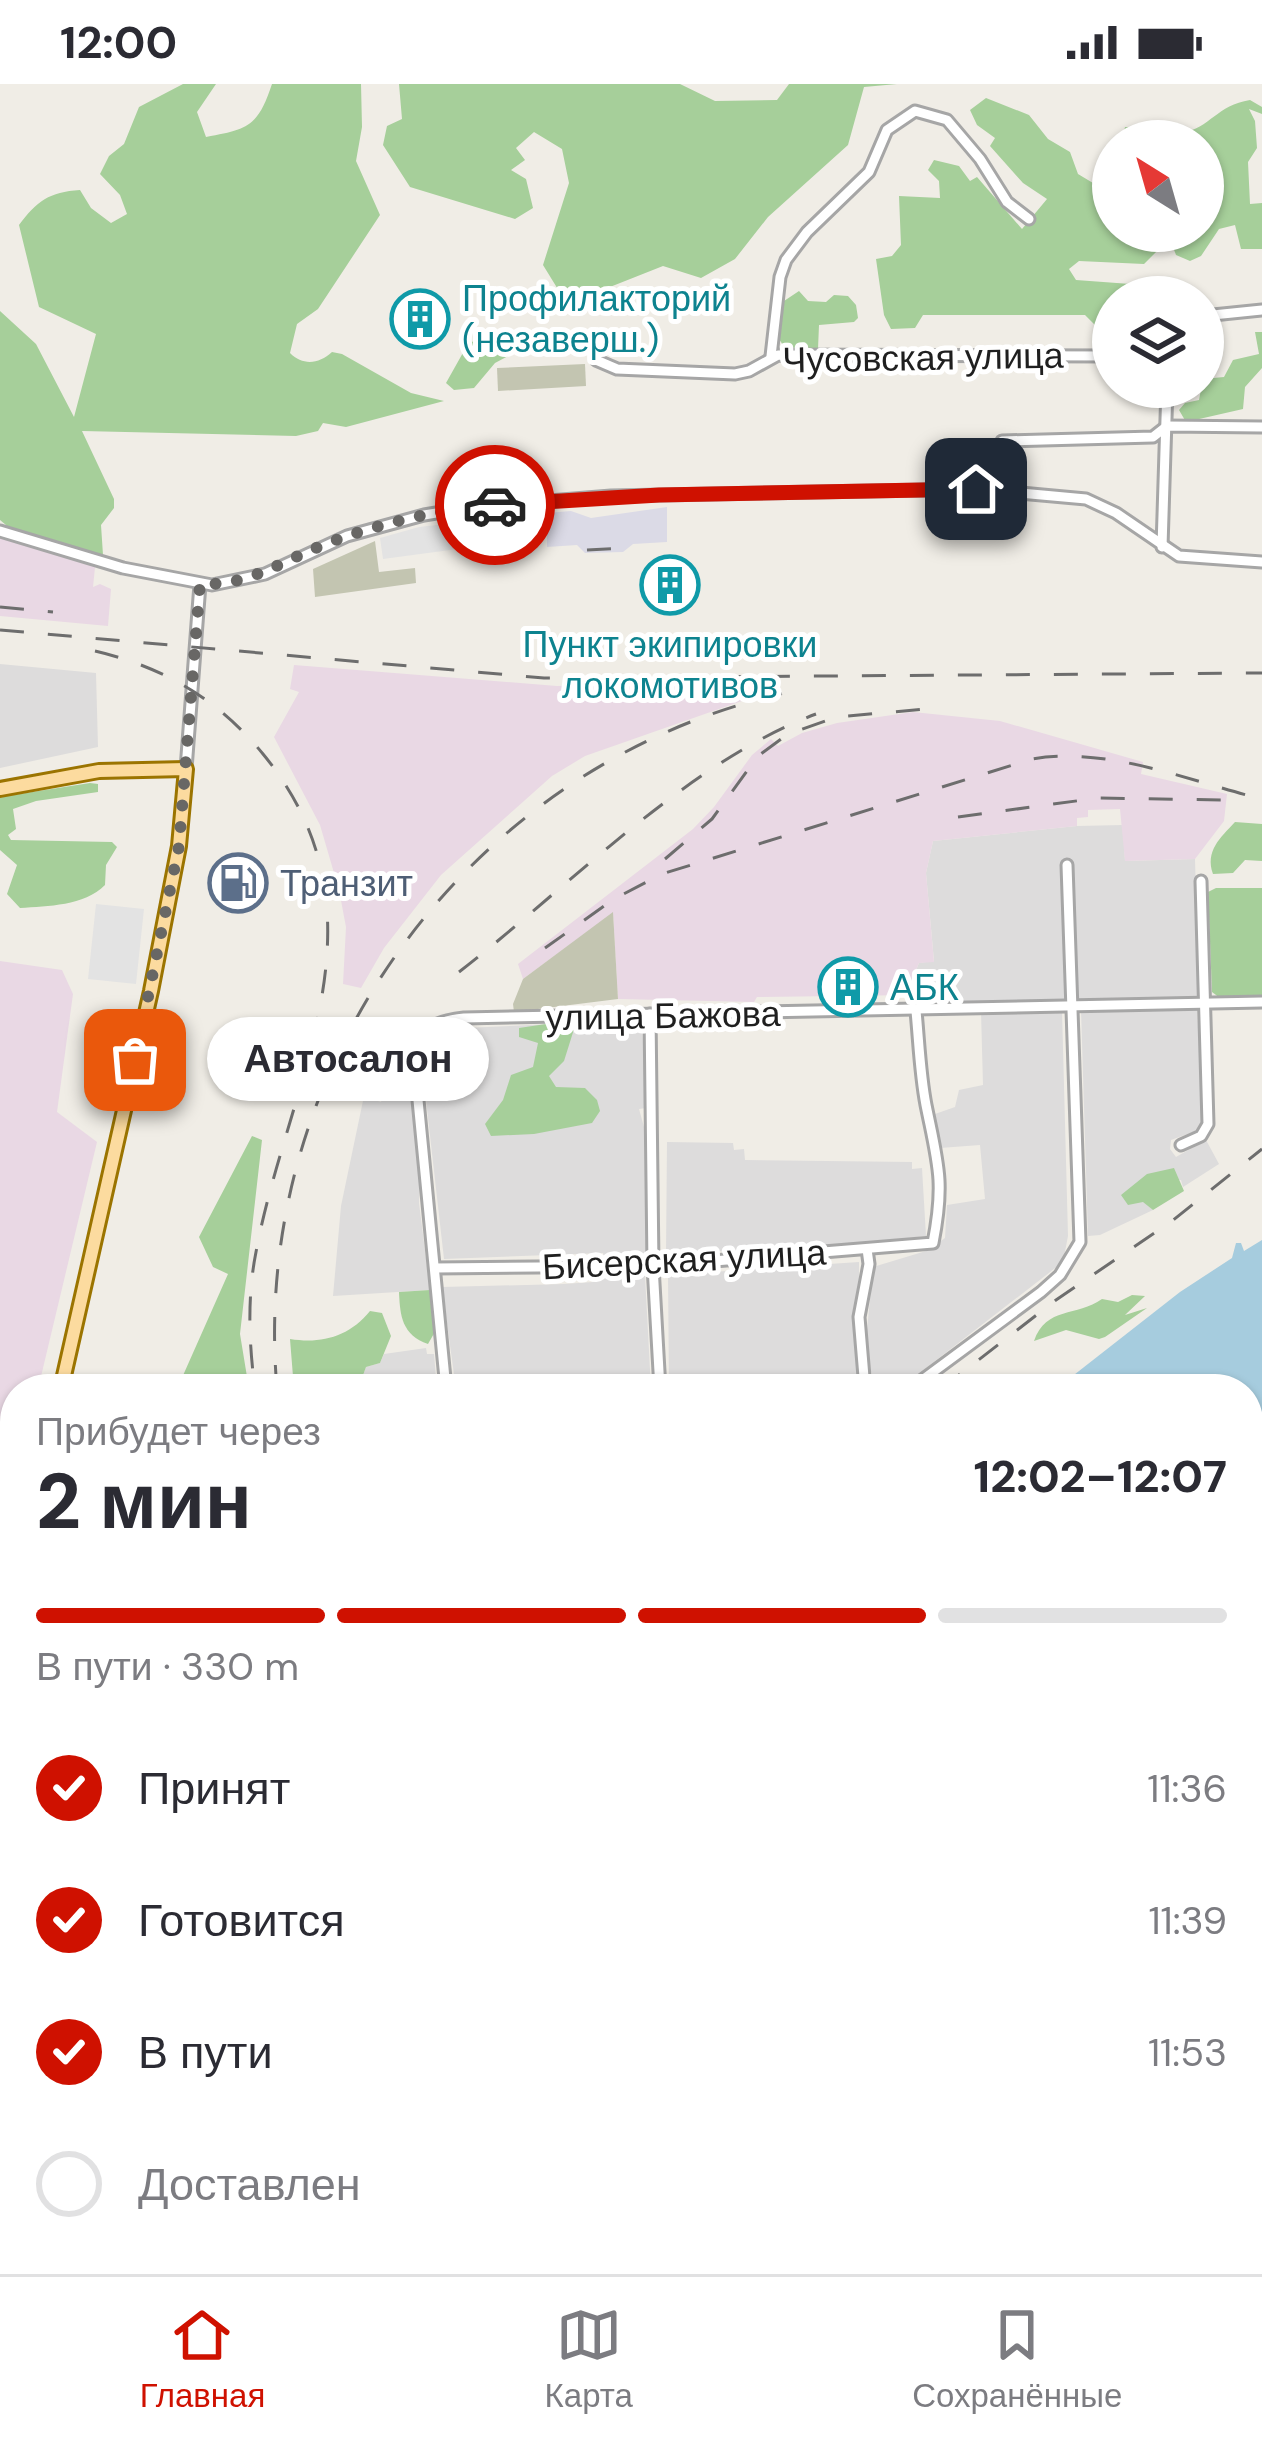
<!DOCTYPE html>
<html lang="ru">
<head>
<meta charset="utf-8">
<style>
	body { margin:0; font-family:"DM Sans",sans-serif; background:#f2f2f3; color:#2b2b33; height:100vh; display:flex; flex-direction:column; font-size:45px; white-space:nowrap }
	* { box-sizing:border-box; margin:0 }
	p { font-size:39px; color:#7c7c81 }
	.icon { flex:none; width:66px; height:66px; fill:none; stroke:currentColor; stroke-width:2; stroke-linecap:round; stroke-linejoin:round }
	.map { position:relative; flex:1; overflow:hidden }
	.sheet { position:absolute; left:0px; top:1290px; width:1263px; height:900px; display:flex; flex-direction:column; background:#fff; border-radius:48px 48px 0 0; box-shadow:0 3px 9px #0004 }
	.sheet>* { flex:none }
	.needle { width:78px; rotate:323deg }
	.fabs { position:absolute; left:1092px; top:36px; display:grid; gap:24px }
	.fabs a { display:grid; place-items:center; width:132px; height:132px; border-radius:50%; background:#fff; box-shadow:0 3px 9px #0004; font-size:60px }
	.pin { position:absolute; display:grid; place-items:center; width:102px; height:102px; color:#fff; margin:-51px; border-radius:24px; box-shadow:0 6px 18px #0006 }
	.courier { position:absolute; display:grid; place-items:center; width:120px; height:120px; margin:-60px; border:9px solid #cf1100; border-radius:50%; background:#fff; color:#222; box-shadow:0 3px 15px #0007 }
	.bubble { position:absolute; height:84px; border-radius:42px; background:#fff; box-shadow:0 3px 9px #0004; font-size:39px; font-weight:800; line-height:84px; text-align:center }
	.summary em { font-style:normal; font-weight:800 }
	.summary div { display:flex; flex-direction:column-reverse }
	.summary { display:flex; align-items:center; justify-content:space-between; height:204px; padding:0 36px }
	h1 { font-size:78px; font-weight:800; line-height:90px }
	.bar { display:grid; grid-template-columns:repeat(4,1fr); gap:18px 12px; align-content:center; height:144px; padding:0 36px }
	.bar i { height:15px; border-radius:9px; background:#e1e1e2 }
	.bar .active { background:#cf1100 }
	.bar p { grid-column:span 4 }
	ol { padding:0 36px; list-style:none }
	li { display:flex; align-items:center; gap:36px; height:132px }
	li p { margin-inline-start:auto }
	li .icon { padding:12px; border-radius:50%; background:#cf1100; color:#fff; stroke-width:4 }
	li:last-child { color:#7c7c81 }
	li i { width:66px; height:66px; border:6px solid #e1e1e2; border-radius:50% }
	.status { display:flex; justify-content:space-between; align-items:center; height:84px; padding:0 60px; background:#fff; direction:ltr }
	.status svg { height:33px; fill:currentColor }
	.tabs { display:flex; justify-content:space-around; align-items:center; height:168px; border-top:3px solid #e1e1e2; background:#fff; font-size:33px; color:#7c7c81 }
	.tabs a { display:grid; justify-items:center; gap:6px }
	.tabs .active { color:#cf1100 }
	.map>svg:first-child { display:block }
	.residential { fill:#dddcdc }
	.industrial { fill:#e9d8e4 }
	.construction { fill:#c3c5b1 }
	.forest { fill:#a6cf9a }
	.parking { fill:#e3e3e3 }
	.plaza { fill:#dbdae6 }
	.water { fill:#a6ccde }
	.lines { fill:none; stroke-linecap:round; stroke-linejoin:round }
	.stream { stroke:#a6ccde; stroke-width:3 }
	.minor-casing { stroke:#a6a6a6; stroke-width:15 }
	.major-casing { stroke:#9b7400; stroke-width:18 }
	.minor { stroke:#fff; stroke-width:9 }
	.major { stroke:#fcdb9f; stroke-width:12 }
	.rail { stroke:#6d6d6d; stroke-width:3; stroke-dasharray:24 24; stroke-linecap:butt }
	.done { stroke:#686765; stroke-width:12; stroke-dasharray:0 21.6 }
	.route { stroke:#cf1100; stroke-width:15 }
	.labels { text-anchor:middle; stroke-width:10; stroke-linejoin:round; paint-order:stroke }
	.culture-label { font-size:36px; fill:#0d838f; stroke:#fff; text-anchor:start }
	.street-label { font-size:36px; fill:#1f1f1f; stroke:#fff }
	.service-label { font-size:36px; fill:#4e5e75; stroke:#fff; text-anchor:start }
</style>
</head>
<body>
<div class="status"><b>12:00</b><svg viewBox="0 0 49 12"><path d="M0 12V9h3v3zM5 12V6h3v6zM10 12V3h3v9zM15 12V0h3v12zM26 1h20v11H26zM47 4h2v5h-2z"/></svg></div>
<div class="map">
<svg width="1262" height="2190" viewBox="0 0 1262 2190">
	<rect width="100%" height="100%" fill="#f0ede6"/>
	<g class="residential">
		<path d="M0 580 96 589 98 663 0 684Z"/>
		<path d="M1123 741 1125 777 1195 775 1199 916 914 924 913 893 919 879 934 877 926 789 933 757 1077 742Z"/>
		<path d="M1197 924 1203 1036 1201 1045 1171 1056 1170 1065 1176 1073 1206 1056 1219 1080 1183 1103 1181 1096 1137 1099 1122 1111 1143 1117 1153 1126 1100 1151 1088 1152 1081 926Z"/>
		<path d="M1062 926 1068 1152 1063 1178 899 1305H876L865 1267 873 1183 926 1167 945 1154 947 1121 985 1115 980 1061 940 1064 935 1030 955 1023 959 1006 983 1001 981 928Z"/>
		<path d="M642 936 646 1024 639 1025 644 1043 650 1169 604 1174 603 1169 444 1175 423 990 428 958 442 945Z"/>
		<path d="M390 980 411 988 420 1070 419 1119 430 1206 333 1212 341 1122 364 1012 381 1018Z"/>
		<path d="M667 1058 733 1059 734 1066 744 1065 745 1076 912 1078V1085L922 1084 926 1152 861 1160 666 1170Z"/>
		<path d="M859 1178V1203L853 1226 858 1305H669L668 1191Z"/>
		<path d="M645 1191 651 1305H456L442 1203 564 1200 593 1198 599 1193Z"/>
		<path d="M426 1264 427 1270H434L437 1305H358L366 1283 380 1279 384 1270Z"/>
		<path d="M1262 1583V1735L1248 1710V1589Z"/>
		<path d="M1262 1774V1945L1248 1953V1781Z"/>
		<path d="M15 1967V2084L0 2077V1999Z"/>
		<path d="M1248 2100 1262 2101V2190H1035L1026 2175H1248Z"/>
		<path d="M646 2175H731L745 2190H634Z"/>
	</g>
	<g class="industrial">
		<path d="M0 453 95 483 93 503 100 500 111 505 108 542 0 532Z"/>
		<path d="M294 581 557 602 764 596 765 609 585 672 552 692 441 791 384 864 361 904 343 900 346 843 339 806 320 741 274 653 299 608 290 605Z"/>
		<path d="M913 628 1000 637 1143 678 1141 690 1227 710 1224 737 1195 775 1125 777 1120 725 1088 726V733L1077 734V742L933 757 926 789 934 878 919 879 913 893V911L757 913 754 918 618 915 613 829 523 895 518 880 693 745 714 723 752 671 771 655 778 662 802 649 837 639Z"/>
		<path d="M0 877 62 886 73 910 57 1028 97 1058 38 1305H15V1403L0 1466Z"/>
	</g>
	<g class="construction">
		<path d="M585 280 586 302 498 307 497 284Z"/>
		<path d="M375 457 379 488 415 484 416 499 315 513 313 485Z"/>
		<path d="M613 828 618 915 514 928 513 920 523 895Z"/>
	</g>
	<g class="forest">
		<path d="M183 0H216L197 28 206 53C249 45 258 42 272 0H361L362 43 356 77 380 131 318 225 297 240 290 269C303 282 319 280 332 268L342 270 411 309 444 317 346 343 323 339 318 347 296 352 82 347 114 415V424L101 441 103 471 12 446 0 436V227L36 260 74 333 96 250 39 223 19 141C37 117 49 108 80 106L91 124 111 139 127 130 120 111 100 90 109 72 124 60 139 23Z"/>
		<path d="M399 0H680L715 17 777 16 789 0H897L864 3 848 61 768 133 735 175 701 194 663 182 567 220 543 181 569 99 562 65 534 48 516 64 525 76 511 86 526 95 533 124 515 135 410 103 383 61 387 42 402 35Z"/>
		<path d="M986 14 1029 31 1048 55 1070 68 1078 90 1113 111V147H1153L1157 167 1144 180 1079 177 1069 185 1076 196 1144 201 1148 213H1113V246H1100L1085 231H923L915 244 891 245 884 231 876 175 892 172 901 161 899 112 940 114 939 97 928 86 934 76 959 82 970 97 977 93 1022 145 1047 115 1023 99 990 62 995 54 977 41 970 26Z"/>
		<path d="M1250 16 1262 23V30L1249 25 1255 37 1257 64 1248 78 1250 120 1262 119V165H1241L1235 141 1219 145 1201 172 1190 177 1176 171 1167 147H1203V57H1122L1125 43C1143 43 1165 51 1182 49 1210 44 1217 21 1250 16Z"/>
		<path d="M799 207 808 217 826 218 834 211 848 212 856 221 858 234 854 238 819 241 818 265 787 267 779 255 784 217Z"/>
		<path d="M1255 248H1262V284L1245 303 1243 325 1186 338 1179 326 1185 319 1199 316 1203 295 1224 293 1233 276 1259 270Z"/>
		<path d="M480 257 514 260V269L495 279 474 304 454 306 446 299 469 258Z"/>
		<path d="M90 699 98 700V708L36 717 13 725 16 745 8 751 11 756 112 758 117 763 106 781 105 801C84 822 48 822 20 824L7 810 17 781 0 766V713Z"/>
		<path d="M1235 738 1262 740V777L1245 776 1233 789 1213 790C1205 767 1220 754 1235 738Z"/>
		<path d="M1216 804H1262V911L1220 914 1212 908 1208 808Z"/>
		<path d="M566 937 575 942 564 977 549 992 556 1003 585 1004 597 1016 600 1027 592 1039 534 1050 491 1052 485 1040 503 1016 511 991 533 983 538 959 519 953V944Z"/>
		<path d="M252 1052 262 1056 240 1250 249 1305H177L228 1190 213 1183 199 1153Z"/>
		<path d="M1174 1084 1184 1107 1153 1126 1143 1118 1128 1121 1121 1111 1147 1090Z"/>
		<path d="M430 1206 436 1246 428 1260C402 1251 400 1232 399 1208Z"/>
		<path d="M1132 1211 1145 1212 1125 1231 1147 1224 1105 1253 1099 1255 1066 1246 1034 1257C1046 1222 1077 1233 1102 1215L1118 1218Z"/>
		<path d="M370 1227 382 1229 391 1252 380 1279 366 1283 358 1305H294L290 1255C321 1260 349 1253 370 1227Z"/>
	</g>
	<g class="parking">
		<path d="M464 438 465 464 383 475 380 454 419 443Z"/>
		<path d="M96 820 144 825 136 900 88 895Z"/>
	</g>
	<path class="plaza" d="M667 423V458L633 460 623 468 585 469 577 461 547 463V429L571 427 591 434Z"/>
	<g class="water">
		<path d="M1262 1156V1507L1248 1513V1305H1056L1180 1208 1232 1174 1236 1159H1241L1244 1167Z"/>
		<path d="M223 2175H592L581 2190H211Z"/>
	</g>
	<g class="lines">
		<g class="stream">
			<path d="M1026 2175 1035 2190"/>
			<path d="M1260 2190H1262"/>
		</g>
		<g class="minor-casing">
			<g id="minor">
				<path d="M1203 232 1262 226"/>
				<path d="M771 272 780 193 786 176 807 148 869 88 887 46 915 27 947 36 980 75 1007 118 1029 135"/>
				<path d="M596 276 617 285 735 290 749 287 778 271 1113 272"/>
				<path d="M1002 357 1153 353 1167 342 1262 343"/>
				<path d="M0 447 123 484 212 501 265 490 347 452 424 431 473 423 611 412 976 405 1086 415 1116 429 1179 472 1262 478"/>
				<path d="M1162 463 1167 303"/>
				<path d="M186 685 200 500"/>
				<path d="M650 930 653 1182 660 1305"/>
				<path d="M1181 1061 1201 1052 1208 1040 1201 797"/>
				<path d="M435 1184 653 1182 933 1159C945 1098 938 1080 926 1021 920 990 919 958 916 927"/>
				<path d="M446 1305 414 975C416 944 437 937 464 934L1262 918"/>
				<path d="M865 1305 859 1233 869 1180 867 1165"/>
				<path d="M910 1305 1041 1208 1060 1191 1080 1158 1067 781"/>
				<path d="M1248 1572 1262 1564"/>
				<path d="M1248 1732 1262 1759"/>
				<path d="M1248 1767 1262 1760"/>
				<path d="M1248 1965 1262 1957"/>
				<path d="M0 1984 15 1951"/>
				<path d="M0 2087 15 2094"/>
				<path d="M741 2175 753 2190"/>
				<path d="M980 2175 985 2190"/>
				<path d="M1224 2175 1227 2190"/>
				<path d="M629 2190 640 2175"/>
			</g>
		</g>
		<g class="major-casing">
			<g id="major">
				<path d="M0 705 99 687 186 685 179 762 151 907 61 1305"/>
				<path d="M0 1547 15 1505"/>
				<path d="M0 1701 15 1662"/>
				<path d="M0 1739 15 1728"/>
			</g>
		</g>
		<use href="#minor" class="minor"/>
		<use href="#major" class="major"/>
		<g class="rail">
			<path d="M587 466 622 464"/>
			<path d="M0 523 53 528"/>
			<path d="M0 546 544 594 1262 589"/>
			<path d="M95 567C164 583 219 616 263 670 396 832 288 996 256 1168 247 1213 249 1260 255 1305"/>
			<path d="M958 733 1098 714 1227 716"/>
			<path d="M665 775 712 735 758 672 788 650 837 633 936 624"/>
			<path d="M545 864 614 815 662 790 1032 675C1108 662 1189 697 1262 715"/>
			<path d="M459 888C569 803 686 679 816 630"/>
			<path d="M277 1305C248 976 479 667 804 605"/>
			<path d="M941 1305 1056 1216 1172 1137 1262 1065"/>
			<path d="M0 1650 7 1636"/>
			<path d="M935 2175 944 2190"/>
			<path d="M135 2190 153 2175"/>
		</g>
	</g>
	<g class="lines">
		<path class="done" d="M135 976 179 762 200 500C252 502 284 475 331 458 383 438 439 426 495 421"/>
		<path class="route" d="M495 421 659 411 976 405"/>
	</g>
	<defs>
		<g id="building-ring" transform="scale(3)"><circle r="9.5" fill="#fff" stroke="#0f9aa8" stroke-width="1.5"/><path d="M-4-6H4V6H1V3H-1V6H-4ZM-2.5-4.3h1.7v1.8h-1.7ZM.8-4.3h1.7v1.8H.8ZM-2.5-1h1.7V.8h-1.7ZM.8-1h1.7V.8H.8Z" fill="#0f9aa8"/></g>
		<g id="fuel-ring" transform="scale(3)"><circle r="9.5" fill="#fff" stroke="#5c6f8a" stroke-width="1.5"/><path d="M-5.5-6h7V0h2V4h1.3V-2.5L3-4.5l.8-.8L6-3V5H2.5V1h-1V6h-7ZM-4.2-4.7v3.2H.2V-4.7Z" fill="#5c6f8a"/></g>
	</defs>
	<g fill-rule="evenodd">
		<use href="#building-ring" x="420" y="235"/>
		<use href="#building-ring" x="670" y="501"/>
		<use href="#fuel-ring" x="238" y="799"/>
		<use href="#building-ring" x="848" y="903"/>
	</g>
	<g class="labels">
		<g class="culture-label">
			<text x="462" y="227">Профилакторий<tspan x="462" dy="41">(незаверш.)</tspan></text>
			<text x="670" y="573" text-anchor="middle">Пункт экипировки<tspan x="670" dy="41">локомотивов</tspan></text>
			<text x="890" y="916">АБК</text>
		</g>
		<g class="street-label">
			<text transform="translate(923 273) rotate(-1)" y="13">Чусовская улица</text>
			<text transform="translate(663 931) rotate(-1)" y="13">улица Бажова</text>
			<text transform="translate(684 1175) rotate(-3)" y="13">Бисерская улица</text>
		</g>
		<g class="service-label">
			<text x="280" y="812">Транзит</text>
		</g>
	</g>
</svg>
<div class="fabs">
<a><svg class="needle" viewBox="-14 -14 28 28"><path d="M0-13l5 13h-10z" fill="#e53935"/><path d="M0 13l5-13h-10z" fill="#7c7c81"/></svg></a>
<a><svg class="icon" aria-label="layers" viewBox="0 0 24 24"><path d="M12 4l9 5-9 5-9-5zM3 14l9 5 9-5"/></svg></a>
</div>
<div class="pin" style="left:135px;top:976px;background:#ea580c"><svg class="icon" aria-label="bag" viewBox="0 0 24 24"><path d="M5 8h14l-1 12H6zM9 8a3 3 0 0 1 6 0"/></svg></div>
<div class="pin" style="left:976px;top:405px;background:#1f2937"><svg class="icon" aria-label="home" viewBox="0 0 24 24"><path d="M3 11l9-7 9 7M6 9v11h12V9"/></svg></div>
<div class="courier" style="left:495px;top:421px"><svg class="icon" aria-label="car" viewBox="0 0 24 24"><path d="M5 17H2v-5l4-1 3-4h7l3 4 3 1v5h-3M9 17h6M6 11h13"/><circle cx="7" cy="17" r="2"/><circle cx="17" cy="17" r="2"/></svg></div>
<div class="bubble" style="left:207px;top:933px;width:282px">Автосалон</div>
<section class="sheet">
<div class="summary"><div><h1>2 мин</h1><p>Прибудет через</p></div><em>12:02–12:07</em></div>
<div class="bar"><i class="active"></i><i class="active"></i><i class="active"></i><i></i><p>В пути · 330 m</p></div>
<ol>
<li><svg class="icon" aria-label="check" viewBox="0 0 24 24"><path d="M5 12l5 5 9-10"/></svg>Принят<p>11:36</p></li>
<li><svg class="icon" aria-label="check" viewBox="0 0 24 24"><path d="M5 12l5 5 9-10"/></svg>Готовится<p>11:39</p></li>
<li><svg class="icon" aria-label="check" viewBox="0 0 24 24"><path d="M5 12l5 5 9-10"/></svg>В пути<p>11:53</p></li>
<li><i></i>Доставлен</li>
</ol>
</section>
</div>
<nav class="tabs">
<a class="active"><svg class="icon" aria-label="home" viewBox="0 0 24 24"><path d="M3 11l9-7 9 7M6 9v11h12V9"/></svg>Главная</a>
<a><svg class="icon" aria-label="map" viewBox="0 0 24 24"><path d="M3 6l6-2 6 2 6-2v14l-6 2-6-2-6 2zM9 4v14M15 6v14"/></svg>Карта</a>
<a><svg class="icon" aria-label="saved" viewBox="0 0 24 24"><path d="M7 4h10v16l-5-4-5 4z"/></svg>Сохранённые</a>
</nav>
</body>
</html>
